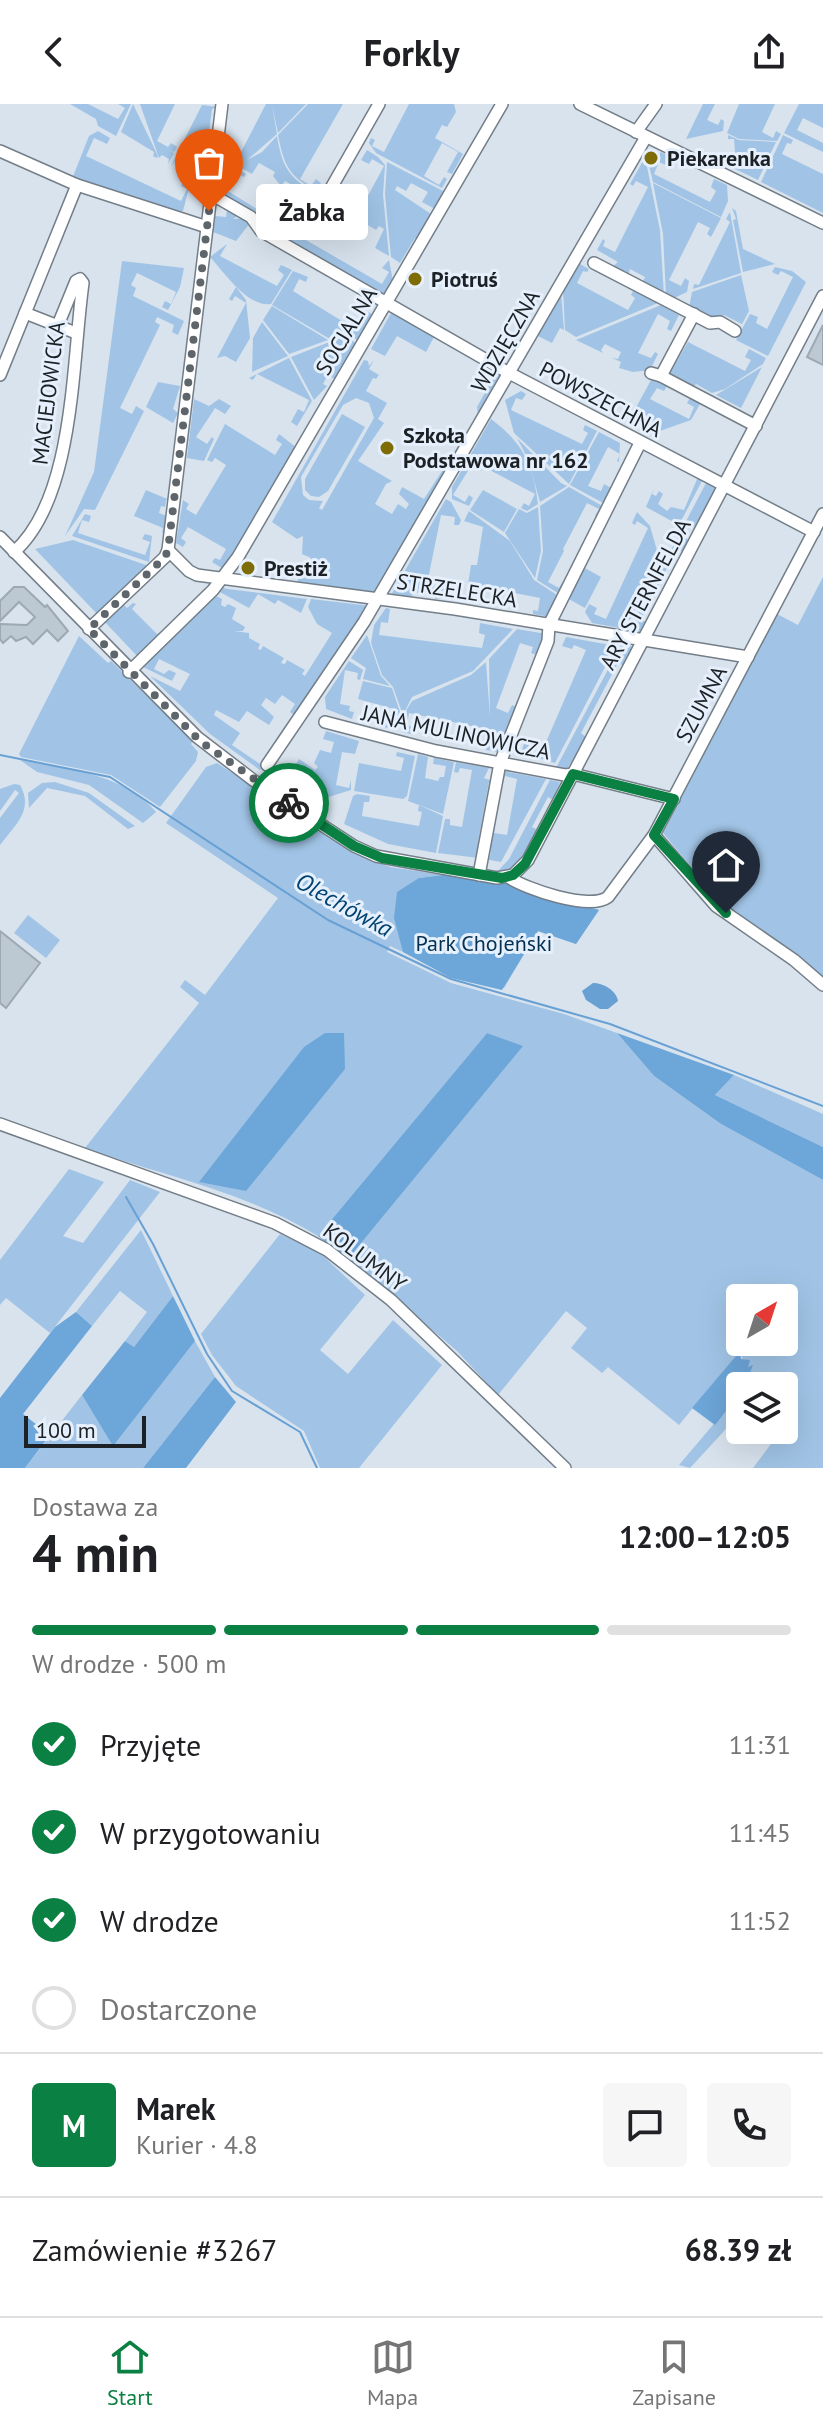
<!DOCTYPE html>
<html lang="pl">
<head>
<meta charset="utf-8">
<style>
	body { margin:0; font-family:"PT Sans",sans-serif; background:#f6f6f6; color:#202124; height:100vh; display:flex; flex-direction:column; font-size:30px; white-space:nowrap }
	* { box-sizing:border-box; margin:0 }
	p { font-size:26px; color:#757577 }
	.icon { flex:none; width:44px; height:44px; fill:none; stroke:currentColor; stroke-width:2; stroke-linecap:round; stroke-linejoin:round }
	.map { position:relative; height:1364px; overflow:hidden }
	.sheet { display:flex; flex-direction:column; background:#fff; flex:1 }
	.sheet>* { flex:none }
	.needle { width:52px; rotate:39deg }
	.controls { position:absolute; left:726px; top:1180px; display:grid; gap:16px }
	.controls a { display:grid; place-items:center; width:72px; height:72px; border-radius:8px; background:#fff; box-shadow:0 8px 32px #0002; font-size:40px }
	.scale { position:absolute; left:24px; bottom:20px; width:122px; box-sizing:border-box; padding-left:8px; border:4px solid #1c2125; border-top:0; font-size:22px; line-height:28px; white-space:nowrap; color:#1c2125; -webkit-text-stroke:6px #e5f0fc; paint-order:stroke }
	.pin { position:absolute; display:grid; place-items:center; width:68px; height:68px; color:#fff; margin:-82px -34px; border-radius:50% 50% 50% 0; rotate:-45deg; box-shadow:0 0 8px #0007 }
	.pin .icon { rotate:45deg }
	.courier { position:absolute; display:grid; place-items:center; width:80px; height:80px; margin:-40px; border:6px solid #0b8043; border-radius:50%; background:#fff; color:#222; box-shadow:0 2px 10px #0007 }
	.bubble { position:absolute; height:56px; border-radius:8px; background:#fff; box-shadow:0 8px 32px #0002; font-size:26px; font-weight:800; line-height:56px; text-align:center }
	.summary em { font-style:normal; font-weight:800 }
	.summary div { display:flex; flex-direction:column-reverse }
	.summary { display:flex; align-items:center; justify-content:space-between; height:136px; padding:0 32px }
	h1 { font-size:52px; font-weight:800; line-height:60px }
	.bar { display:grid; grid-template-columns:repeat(4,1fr); gap:12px 8px; align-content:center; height:96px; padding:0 32px }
	.bar i { height:10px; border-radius:6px; background:#e0e0e0 }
	.bar .on { background:#0b8043 }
	.bar p { grid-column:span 4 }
	.line { display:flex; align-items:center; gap:20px; padding:0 32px; border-top:2px solid #e0e0e0 }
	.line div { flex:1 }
	.round { display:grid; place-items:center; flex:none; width:84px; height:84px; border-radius:8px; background:#f6f6f6 }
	ol { padding:0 32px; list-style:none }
	li { display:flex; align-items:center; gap:24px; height:88px }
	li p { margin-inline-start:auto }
	li .icon { padding:8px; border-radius:50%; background:#0b8043; color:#fff; stroke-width:4 }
	li:last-child { color:#757577 }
	li i { width:44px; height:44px; border:4px solid #e0e0e0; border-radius:50% }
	header { display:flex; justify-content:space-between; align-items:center; height:104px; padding:0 32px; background:#fff; font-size:36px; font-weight:800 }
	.dock { display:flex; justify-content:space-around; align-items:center; height:112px; border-top:2px solid #e0e0e0; background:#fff; font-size:22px; color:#757577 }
	.dock a { display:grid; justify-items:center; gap:4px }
	.dock .on { color:#0b8043 }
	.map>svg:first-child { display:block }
	.green { fill:#a1c4e6; fill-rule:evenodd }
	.forest { fill:#6da6d9 }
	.water { fill:#68a0d4 }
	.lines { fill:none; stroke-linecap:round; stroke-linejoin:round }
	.stream { stroke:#68a0d4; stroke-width:2 }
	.building { fill:#bcc8d2; stroke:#9da8b2; stroke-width:2 }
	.minor-casing { stroke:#737e88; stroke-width:14 }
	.minor { stroke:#fff; stroke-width:11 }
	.done { stroke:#5e656b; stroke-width:8; stroke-dasharray:0 14.4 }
	.route { stroke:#0b8043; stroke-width:10 }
	.poi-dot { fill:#7e6c07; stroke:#e5f0fc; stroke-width:3 }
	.labels { text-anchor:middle; stroke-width:6; stroke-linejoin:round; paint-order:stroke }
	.poi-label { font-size:22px; font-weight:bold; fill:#1c2125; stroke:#e5f0fc; text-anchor:start }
	.street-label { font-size:22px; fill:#1c2125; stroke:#e5f0fc }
	.park-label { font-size:22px; fill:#033051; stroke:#e5f0fc }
	.water-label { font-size:24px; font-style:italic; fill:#004373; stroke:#e5f0fc }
</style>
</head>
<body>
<header><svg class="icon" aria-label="back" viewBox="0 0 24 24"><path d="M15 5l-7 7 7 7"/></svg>Forkly<svg class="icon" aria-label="share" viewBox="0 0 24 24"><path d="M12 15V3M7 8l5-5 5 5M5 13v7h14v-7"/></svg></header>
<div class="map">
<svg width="823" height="1364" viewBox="0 0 823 1364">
	<rect width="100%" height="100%" fill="#d8e3ee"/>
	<g class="green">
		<path d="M70 0H88L118 15 125 4 118 0H131L116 32 98 22 96 15Z"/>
		<path d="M133 0 158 52 157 54 153 52 154 48 121 28Z"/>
		<path d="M140 0H175L157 37 168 43 171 39 177 43 174 48 170 47 174 49 168 60 169 55 162 51 159 54Z"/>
		<path d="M266 0H306L278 29 272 1 277 30 247 56 262 48 277 32C282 62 288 73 315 89L309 98 312 92 285 77 281 82 273 72 275 68 259 59 252 70 221 52 225 35 231 38 228 44 240 50Z"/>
		<path d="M308 0H343L300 75 311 82 316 75 321 79 316 87C288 71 284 61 278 31Z"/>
		<path d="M409 0H454L456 8 447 23 442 21 435 34 463 50 452 70 447 68 458 48 442 39 424 72 439 81 444 73 447 75 442 84 376 49 369 39 371 34 375 36 372 42 384 48Z"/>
		<path d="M703 0H715L707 16 718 21 721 15 724 17 723 27 686 35Z"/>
		<path d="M739 0H775L762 28 773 34 776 27 781 30 777 37 739 35 727 29Z"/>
		<path d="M799 0H823V24L803 14 797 26 823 39V48L784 29Z"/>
		<path d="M202 1 218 3 212 5 207 44 213 47 181 42Z"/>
		<path d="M98 27 110 34 107 40 94 34 86 52 181 97 187 85 181 82 184 76 190 80 183 107 174 109 72 75 89 32Z"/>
		<path d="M728 31 739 36 776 38 758 76 731 63 736 61 734 35H728Z"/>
		<path d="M783 31 793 36 791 40 787 39 782 50 823 70V109L761 78Z"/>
		<path d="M180 45 213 50 208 51 206 71 194 68 192 75 188 72 191 62 185 60 181 69 182 61 175 57 171 62Z"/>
		<path d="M367 46 378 53 385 61 383 91 389 152 375 144 384 125 379 122 376 126 366 120 356 124 331 110 338 97 347 102 345 107 356 114 384 62 372 55 369 60 361 56Z"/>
		<path d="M648 48 647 55 653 58 661 48 670 53 666 61 659 58 654 70 710 98 716 87 711 83 714 75 727 81 728 97 721 113 653 78 648 57 644 55Z"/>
		<path d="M643 57 646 58 660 126 664 192 642 180 645 173 630 165 628 172 612 163 618 158 597 146 603 135 605 137 603 142 615 148 648 83 636 77 633 82 630 80Z"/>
		<path d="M387 58 447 89 437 106 422 98 428 88 411 79 406 87 397 82 395 86 434 112 420 136 415 134 400 159 391 153 385 90Z"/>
		<path d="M236 64 246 70 244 73 232 67 223 84 286 123 293 111 287 107 291 100 302 106 287 131 217 91 218 79Z"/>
		<path d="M653 79 721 114 711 133 707 130 710 124 698 118 669 176 681 182 685 174 689 177 687 188 672 195 666 192 663 130Z"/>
		<path d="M216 96 239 111 233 115 246 114 250 119 236 137 213 128 215 112 226 113 227 105 216 101Z"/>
		<path d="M732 104 736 107 743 145 775 160 743 168 733 116 736 115Z"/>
		<path d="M303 108 316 116 311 124 305 121 299 132 382 180 389 168 382 164 389 156 393 177 386 189 380 190 286 138Z"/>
		<path d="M730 108 741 169 693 185 694 180 699 181 730 118 726 115Z"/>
		<path d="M227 140 220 152 277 182 284 171 278 166 281 161 292 166 271 200C248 204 224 168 210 153Z"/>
		<path d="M122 157 184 164 180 183 168 206 162 203 165 197 171 200 176 188 137 169 131 181 136 184 133 192 184 217 178 231 172 228 174 221 157 213 155 218 160 221 120 304 132 310 136 302 144 307 95 406 84 405 65 432 94 368Z"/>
		<path d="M578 159 589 165 587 168 583 167 577 179 628 206 635 194 631 191 633 187 658 199 576 233 565 226 563 185Z"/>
		<path d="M775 163 792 167 806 178 768 252 736 236 750 210 758 213 756 219 767 225 793 173 781 167 778 171 772 168Z"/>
		<path d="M293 167 308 173 306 178 299 175 293 187 355 225 365 209 355 200 375 212 361 238 345 229 330 235 272 201Z"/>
		<path d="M741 171 749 207 742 220 724 211 715 214 689 204 692 188Z"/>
		<path d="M236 183 246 196 250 234 236 258 225 252 217 254 246 199 235 192 232 197 229 195Z"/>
		<path d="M561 188 564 226 560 224 552 239 536 231Z"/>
		<path d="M661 201 679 211 671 227 667 225 670 217 658 210 638 249 651 254 655 248 658 250 650 266 633 268 619 264 621 258 612 254 618 255 621 248 605 240 601 246 603 249 576 236Z"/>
		<path d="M272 202 328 236 289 250 263 216Z"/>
		<path d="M391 209 434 233 426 248 397 232 385 252 371 245Z"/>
		<path d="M262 218 288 252 252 268 253 234Z"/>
		<path d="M345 232 359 241H355L338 271V277L328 271 323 280 327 282 314 296 291 253Z"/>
		<path d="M688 238 745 267 751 256 745 253 749 245 766 254 763 260 725 285 712 289 696 280 692 285 670 269Z"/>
		<path d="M289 254 312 297 297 322 291 318 298 305 304 308 309 296 257 270 253 276 249 274Z"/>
		<path d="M364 256 368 257 369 262 374 256 369 265 379 271 376 275 373 274 366 287 387 299 378 315 384 319 358 357 392 377 386 380 375 400 392 410 398 400 406 405 409 400 399 390 402 383 424 395 478 311 477 303 496 269 500 271 496 279 499 282 378 489 297 480 300 468 308 469 311 454 302 450 303 432 297 435 272 418ZM356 294 369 299 374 314 322 406 319 404 323 397 309 396 303 391 301 373 343 301Z"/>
		<path d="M762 263 741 304 716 291Z"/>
		<path d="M651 276 667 282 664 287 657 284 650 295 689 315 694 303 687 299 690 294 700 300 691 316 657 328 632 311Z"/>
		<path d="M158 278 180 282 173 305 178 309 173 319 146 303Z"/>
		<path d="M521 287 526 290 522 296 516 294 511 306 582 340 588 329 583 326 585 321 597 327 569 380 514 329 505 296Z"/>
		<path d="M194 295 209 302 219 295 231 302 225 310 215 304 196 333 207 340 212 333 214 335 204 357 187 354Z"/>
		<path d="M342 310 365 323 328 387 319 393 311 392 305 386V375Z"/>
		<path d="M491 315C523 339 533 360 538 400L527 407 521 404 524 399 529 402 535 390 484 363 481 367 471 362 453 391 465 398 469 391 473 394 469 402 452 395V383Z"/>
		<path d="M225 320 275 351 282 340 276 336 279 330 297 344 225 466 212 458 215 454 220 456 226 445 188 423 181 434 186 438 183 443 176 439 183 396 189 400 186 405 196 411 226 361 215 354 212 358 207 356Z"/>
		<path d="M599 328 620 339 619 358 617 357 620 350 608 343 588 382 601 387 604 380 613 385 605 400 570 381Z"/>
		<path d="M517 334 561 379 567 382 540 398 528 355Z"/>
		<path d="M698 373 703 375 679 421 646 403 654 384 652 390 656 392 659 387 663 390 658 400 667 407 671 403 684 406Z"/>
		<path d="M707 377 717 384 697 421 689 425 683 423Z"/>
		<path d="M569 383 604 403 602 415 595 412 599 405 587 399 563 445 564 447 548 478 559 484 563 477 568 480 561 491 537 476 543 447 540 402Z"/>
		<path d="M146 386 172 397 166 396 165 403 161 402 159 409 170 413 166 428 162 429 163 424 134 412Z"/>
		<path d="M483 386 517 405 504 428 470 406Z"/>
		<path d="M446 395 451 398 461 416 459 421H454L455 413 441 411 427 480 440 483 442 474 449 476 446 494 435 495V492L413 488 411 495 391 491Z"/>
		<path d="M538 403 541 447 535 474 505 429 519 405 527 409Z"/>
		<path d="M469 407 510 437 534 476 560 493 550 513 533 510V506L538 507 540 494 468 480 471 461H477L483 423 464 417Z"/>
		<path d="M637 408 650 422 660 457 625 525 592 519 585 508 589 500 597 504 594 510 606 515 648 424 637 417 635 421 632 419Z"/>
		<path d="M85 410 91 412 89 418 82 416 78 429 145 451 150 438 142 435 145 430 152 432 149 458 72 432Z"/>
		<path d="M680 429 688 436 683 448 677 445 641 515 646 518 639 530H627Z"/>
		<path d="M73 436 149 462 99 512 35 445Z"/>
		<path d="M583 463 601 473 585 504 567 494Z"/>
		<path d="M823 473V877L716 798 717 794 663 729 777 510 798 521Z"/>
		<path d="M223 484 228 485 307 495 301 509 278 496 275 500 258 490 249 504 220 488Z"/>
		<path d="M216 492 222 495 221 501 225 503 228 500 236 504 232 515 245 523 243 527H234L249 529V534L260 540 258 545 261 546 263 542 284 554 281 559 285 560 287 556 305 566 302 570 305 572 332 529 317 520 308 503 311 495 371 502 297 613 290 608 295 600 282 591 275 600 266 594 261 601 274 613 269 621 247 607 239 618 216 606 214 611 240 629 232 641 263 662 260 666 210 630 150 572 180 587 190 570 159 555 154 565 164 570 169 566 176 569 172 577 143 563Z"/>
		<path d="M133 499 136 500 132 505 157 530 162 528 138 553 103 516 123 500 127 504Z"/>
		<path d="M386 504 390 505 388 519 381 518 379 531 482 544 485 531 479 529 480 519 513 525 473 567 412 593 403 611 393 583 382 571 371 539 374 521Z"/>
		<path d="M517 525 546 530 539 552 531 549 533 543 520 539 496 604 508 609 512 601 519 604 509 618 498 648 486 646 487 639 493 640 495 627 409 609 407 621 413 623 411 630 402 628 407 605 412 597 471 571 486 558 490 613 489 555Z"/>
		<path d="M367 531 381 572 390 582 363 575 366 564 351 554Z"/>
		<path d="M79 532 108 559 111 557 193 637 191 640 198 648 196 657 160 703 111 671 21 653 19 650Z"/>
		<path d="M566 533 616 542 555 659 521 649 524 640 529 641 527 648 540 652 586 546 574 541 572 545 562 542Z"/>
		<path d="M623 537 630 539 632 544 624 562 618 559 581 629 586 633 566 667 555 666Z"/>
		<path d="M349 557 363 566 360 576 357 575 358 569 345 566 340 600 350 602 349 607 354 608 352 615 326 605 325 593Z"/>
		<path d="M363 577 392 584 401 611 389 624 384 623 385 616 391 617 394 605 358 595Z"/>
		<path d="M326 627 359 637 355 650 342 648 336 681 349 684 351 676V686L312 698 265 669 268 665 299 688 305 680 311 685 315 679 294 664 299 655 315 666 318 663 314 659 320 646 331 649 334 638 323 635Z"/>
		<path d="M397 648 415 652 407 692 403 695 354 687 359 659 401 667 404 654 396 652Z"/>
		<path d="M418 650 428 653 425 674 438 677 440 673H444L446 662 433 660 434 654 454 658 443 710 408 697Z"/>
		<path d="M20 656C67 665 123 669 156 708L143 719 89 681 37 668Z"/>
		<path d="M456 658 489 664 484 674 490 676 493 665 496 666 494 677 489 678 478 738 483 737 479 754 438 749 445 715H450V721L462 723 472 666 460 664 458 669 454 668Z"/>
		<path d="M217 659 354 749 390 763 443 771 419 774 599 806 576 840 538 827 504 884 455 872 390 842 387 848 451 879 564 910 617 929 654 972 721 1020 823 1076V1364H753L771 1340 753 1326H784V1282H745L752 1262 748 1265 739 1248 679 1321 608 1263 602 1269 571 1244 587 1224 566 1207 498 1291 456 1246 348 1155 522 942 487 929 318 1132C246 1088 164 1072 85 1044L199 899 180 883 185 876 205 891 278 794 166 719 206 663ZM740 1194H784V1238H740Z"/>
		<path d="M502 667 546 675 501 758 484 755H489L491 748 486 747 490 725 495 723 494 729 507 731 517 675 505 672 503 678 499 677Z"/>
		<path d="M550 676 560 678 553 696 548 693 532 723 538 726C528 745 521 767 497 768L509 755Z"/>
		<path d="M55 678 89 689 135 722 128 725 85 692 47 684 29 704 28 689 42 679Z"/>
		<path d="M14 680 20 681C34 706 16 720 0 741V714L19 689 15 686 0 707V685Z"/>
		<path d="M357 690 370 692 369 698H364L362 712 419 722 422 708 418 707 419 701 443 712 436 749 388 740 344 720 353 692Z"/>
		<path d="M28 811 60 836 46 854 14 829Z"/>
		<path d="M734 971 823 1010V1043L715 991Z"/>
		<path d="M69 1065 104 1078 63 1132 83 1139 130 1076 160 1088 50 1229 6 1194 0 1201V1156Z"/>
		<path d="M141 1126 173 1192 134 1243 125 1237 147 1208 120 1187 92 1222 76 1208Z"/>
		<path d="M280 1130 320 1149 365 1191 320 1246 348 1270 393 1216 442 1261 359 1364H320L304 1327 236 1282 212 1251 201 1230Z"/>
		<path d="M195 1237 215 1273 143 1364H25L82 1291 113 1341Z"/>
		<path d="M740 1289V1316L736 1314 690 1364 679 1361Z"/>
	</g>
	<g class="forest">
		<path d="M443 771 513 781 599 806 576 840 538 827 502 886 451 874 403 848 394 814 397 788 419 774Z"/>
		<path d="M325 929H344L345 965 246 1087 199 1078 304 943Z"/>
		<path d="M487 929 523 942 348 1155 318 1132Z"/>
		<path d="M617 929 734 971 715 991 823 1043V1076L721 1020 654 972Z"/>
		<path d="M173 1192 195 1237 113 1342 82 1291 125 1237 134 1243Z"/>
		<path d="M76 1208 92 1222 23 1310 50 1331 25 1364H0V1294L55 1223Z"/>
		<path d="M740 1247 741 1255 750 1256 748 1263 753 1261 745 1282H740V1289L715 1321 692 1304Z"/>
		<path d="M215 1273 236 1298 186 1364H143Z"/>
	</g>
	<path class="water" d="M593 879C603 879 616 886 618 897L608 905H600L586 896 582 887Z"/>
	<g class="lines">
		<g class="stream">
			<path d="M0 651 110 673 328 816 451 875 610 920 823 1002"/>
			<path d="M126 1093 153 1140 207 1250 232 1287 300 1328 317 1364"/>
		</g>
	</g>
	<g class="building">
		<path d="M823 221V261L807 253Z"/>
		<path d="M14 483H24L45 503 47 501 68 527 58 537 47 526 33 540 26 533 16 537 11 532 3 539 0 535V520L27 521 35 513 19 498 0 517V497Z"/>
		<path d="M0 827 40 859 6 904 0 899Z"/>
	</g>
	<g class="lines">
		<g class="minor-casing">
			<g id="minor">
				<path d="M580 0 823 119"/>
				<path d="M636 28 656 0"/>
				<path d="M0 47 77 81 207 123"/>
				<path d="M211 90 251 113 261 127 509 269 814 428"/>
				<path d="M318 107 379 0"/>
				<path d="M594 159 710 219 720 218 735 227"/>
				<path d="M25 209 76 229"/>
				<path d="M651 269 661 272 694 210"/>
				<path d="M0 271 77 81"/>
				<path d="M661 272 756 322"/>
				<path d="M0 433 197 633 253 676 354 742 376 752 497 774 513 771 528 756 823 192"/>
				<path d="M168 446 189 467 197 471 455 505 748 553"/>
				<path d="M14 448C75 394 72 257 83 179L80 175 76 177 58 221"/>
				<path d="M89 525 165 453 168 446 222 0"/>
				<path d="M129 568 213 486 238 453 502 0"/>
				<path d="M325 618 436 647 565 671 573 670 674 695"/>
				<path d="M267 661 364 518 646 33"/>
				<path d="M654 731 716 802 794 856 823 881"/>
				<path d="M479 771 500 659 548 537 549 521 640 339"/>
				<path d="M508 773C526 785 590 807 608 793L654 731 823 410"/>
				<path d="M0 1020 275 1119 327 1146 391 1196 565 1364"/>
			</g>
		</g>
		<use href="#minor" class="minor"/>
	</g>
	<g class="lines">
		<path class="done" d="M209 107 168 446 165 453 89 525 201 638 289 699"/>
		<path class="route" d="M289 699 354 742 382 754 502 774 513 771 525 760 573 670 674 695 654 731 726 809"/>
	</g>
	<g class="poi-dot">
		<circle cx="651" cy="54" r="8"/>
		<circle cx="415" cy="175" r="8"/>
		<circle cx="387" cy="344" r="8"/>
		<circle cx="248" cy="464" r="8"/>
	</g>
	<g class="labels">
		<g class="poi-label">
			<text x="667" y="62">Piekarenka</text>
			<text x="431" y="183">Piotruś</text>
			<text x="403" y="339">Szkoła<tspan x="403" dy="25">Podstawowa nr 162</tspan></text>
			<text x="264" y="472">Prestiż</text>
		</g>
		<g class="street-label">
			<text transform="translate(346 227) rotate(-59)" y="8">SOCJALNA</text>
			<text transform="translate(505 237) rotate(-60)" y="8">WDZIĘCZNA</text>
			<text transform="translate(48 289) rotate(-83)" y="8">MACIEJOWICKA</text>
			<text transform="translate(601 295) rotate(28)" y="8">POWSZECHNA</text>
			<text transform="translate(457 486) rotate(9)" y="8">STRZELECKA</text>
			<text transform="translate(645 490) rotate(-62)" y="8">ARY STERNFELDA</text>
			<text transform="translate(701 600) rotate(-62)" y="8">SZUMNA</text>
			<text transform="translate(456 628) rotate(12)" y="8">JANA MULINOWICZA</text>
			<text transform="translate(365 1153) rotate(37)" y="8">KOLUMNY</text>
		</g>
		<g class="park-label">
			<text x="484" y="847">Park Chojeński</text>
		</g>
		<g class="water-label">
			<text transform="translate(344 801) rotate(29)" y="8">Olechówka</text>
		</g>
	</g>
</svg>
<div class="controls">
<a><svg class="needle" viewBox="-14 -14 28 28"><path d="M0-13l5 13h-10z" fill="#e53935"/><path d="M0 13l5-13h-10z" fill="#757577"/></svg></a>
<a><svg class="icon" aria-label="layers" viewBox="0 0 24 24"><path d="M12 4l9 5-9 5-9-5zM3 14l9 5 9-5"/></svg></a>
</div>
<div class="scale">100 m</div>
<div class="pin" style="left:209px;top:107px;background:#ea580c"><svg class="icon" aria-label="bag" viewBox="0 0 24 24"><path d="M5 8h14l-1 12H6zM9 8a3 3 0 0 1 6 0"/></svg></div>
<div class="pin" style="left:726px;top:809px;background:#1f2937"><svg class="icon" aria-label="home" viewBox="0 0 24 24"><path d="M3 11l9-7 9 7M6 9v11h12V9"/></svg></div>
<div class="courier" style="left:289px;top:699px"><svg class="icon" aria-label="bike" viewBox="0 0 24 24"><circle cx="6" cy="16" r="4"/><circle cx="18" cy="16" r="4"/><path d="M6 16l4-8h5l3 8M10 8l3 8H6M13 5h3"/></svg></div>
<div class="bubble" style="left:256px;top:80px;width:112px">Żabka</div>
</div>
<section class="sheet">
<div class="summary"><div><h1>4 min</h1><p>Dostawa za</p></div><em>12:00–12:05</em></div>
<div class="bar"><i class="on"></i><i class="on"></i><i class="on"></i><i></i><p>W drodze · 500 m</p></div>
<ol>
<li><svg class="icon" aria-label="check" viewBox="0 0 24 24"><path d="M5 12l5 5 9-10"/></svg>Przyjęte<p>11:31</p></li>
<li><svg class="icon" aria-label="check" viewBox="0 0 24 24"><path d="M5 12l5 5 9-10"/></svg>W przygotowaniu<p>11:45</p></li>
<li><svg class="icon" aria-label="check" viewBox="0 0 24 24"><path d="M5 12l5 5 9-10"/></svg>W drodze<p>11:52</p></li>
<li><i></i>Dostarczone</li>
</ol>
<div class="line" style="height:144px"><b class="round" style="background:#0b8043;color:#fff">M</b><div><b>Marek</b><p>Kurier · 4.8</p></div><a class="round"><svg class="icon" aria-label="chat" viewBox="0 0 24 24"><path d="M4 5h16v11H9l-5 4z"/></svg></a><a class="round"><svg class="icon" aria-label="phone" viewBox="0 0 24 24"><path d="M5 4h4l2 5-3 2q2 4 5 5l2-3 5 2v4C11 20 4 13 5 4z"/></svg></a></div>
<div class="line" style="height:104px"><div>Zamówienie #3267</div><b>68.39 zł</b></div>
</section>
<nav class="dock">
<a class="on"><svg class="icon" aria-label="home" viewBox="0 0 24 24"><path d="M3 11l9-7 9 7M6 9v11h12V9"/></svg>Start</a>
<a><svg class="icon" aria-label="map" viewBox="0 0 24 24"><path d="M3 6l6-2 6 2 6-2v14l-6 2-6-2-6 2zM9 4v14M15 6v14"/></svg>Mapa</a>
<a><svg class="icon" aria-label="saved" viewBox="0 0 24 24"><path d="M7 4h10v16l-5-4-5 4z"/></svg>Zapisane</a>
</nav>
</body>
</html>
